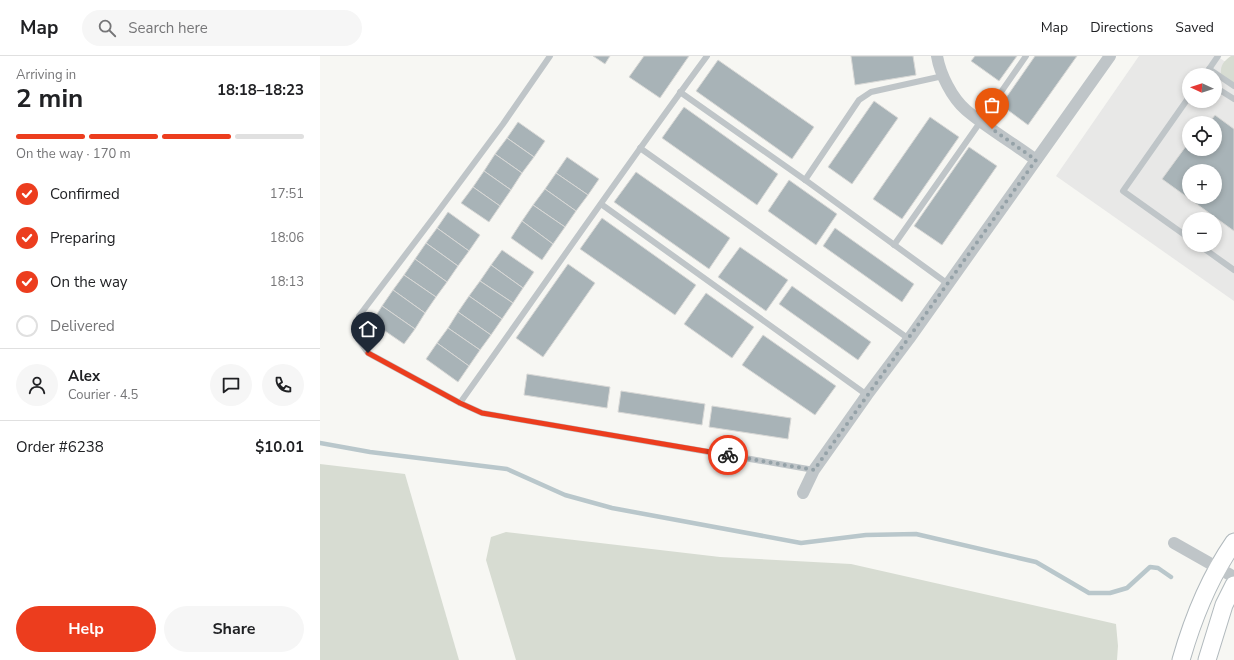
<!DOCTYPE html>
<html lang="en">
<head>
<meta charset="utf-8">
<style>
	body { margin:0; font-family:"Nunito Sans",sans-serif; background:#f6f6f6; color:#202124; height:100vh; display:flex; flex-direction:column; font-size:15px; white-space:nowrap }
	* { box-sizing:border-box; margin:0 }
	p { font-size:13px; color:#757577 }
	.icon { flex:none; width:22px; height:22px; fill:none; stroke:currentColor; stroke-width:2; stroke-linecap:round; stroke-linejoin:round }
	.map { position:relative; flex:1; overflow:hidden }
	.side { display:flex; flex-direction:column; background:#fff; width:320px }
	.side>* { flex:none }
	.needle { width:26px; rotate:273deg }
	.buttons { position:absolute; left:862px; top:12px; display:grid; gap:8px }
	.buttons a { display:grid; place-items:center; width:40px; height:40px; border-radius:50%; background:#fff; box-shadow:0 2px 6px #0003; font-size:20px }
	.pin { position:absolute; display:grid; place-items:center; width:34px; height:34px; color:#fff; margin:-41px -17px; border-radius:50% 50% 50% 0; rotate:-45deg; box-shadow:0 0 4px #0007 }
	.pin .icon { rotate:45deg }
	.courier { position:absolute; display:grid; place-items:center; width:40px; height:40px; margin:-20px; border:3px solid #ec3d1e; border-radius:50%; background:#fff; color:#222; box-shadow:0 1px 5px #0007 }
	.headline em { font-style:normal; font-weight:700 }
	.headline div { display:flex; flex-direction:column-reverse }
	.headline { display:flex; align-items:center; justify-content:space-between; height:68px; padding:0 16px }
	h1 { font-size:26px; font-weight:700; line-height:30px }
	.bar { display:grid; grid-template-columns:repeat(4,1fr); gap:6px 4px; align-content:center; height:48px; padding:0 16px }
	.bar i { height:5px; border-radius:3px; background:#e0e0e0 }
	.bar .current { background:#ec3d1e }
	.bar p { grid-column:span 4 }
	.line { display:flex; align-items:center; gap:10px; padding:0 16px; border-top:1px solid #e0e0e0 }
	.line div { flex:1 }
	.round { display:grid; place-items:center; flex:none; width:42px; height:42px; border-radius:21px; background:#f6f6f6 }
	ol { padding:0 16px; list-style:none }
	li { display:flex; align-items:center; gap:12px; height:44px }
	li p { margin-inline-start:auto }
	li .icon { padding:4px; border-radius:50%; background:#ec3d1e; color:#fff; stroke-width:4 }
	li:last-child { color:#757577 }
	li i { width:22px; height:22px; border:2px solid #e0e0e0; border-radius:50% }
	.action { display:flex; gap:8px; margin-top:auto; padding:8px 16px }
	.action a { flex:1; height:46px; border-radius:24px; background:#ec3d1e; color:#fff; font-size:16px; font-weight:700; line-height:46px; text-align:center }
	.action a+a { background:#f6f6f6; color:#202124 }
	header { display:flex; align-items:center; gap:24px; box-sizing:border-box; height:56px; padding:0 20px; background:#fff; border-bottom:1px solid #e0e0e0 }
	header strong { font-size:19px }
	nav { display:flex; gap:22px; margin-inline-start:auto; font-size:14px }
	.search { width:280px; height:36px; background:#f6f6f6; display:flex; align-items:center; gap:10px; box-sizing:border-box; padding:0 14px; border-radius:22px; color:#757577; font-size:15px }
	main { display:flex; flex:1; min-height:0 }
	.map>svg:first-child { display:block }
	.built { fill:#e8e8e7; fill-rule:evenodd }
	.green { fill:#d7dcd2 }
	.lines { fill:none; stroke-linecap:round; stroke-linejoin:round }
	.stream { stroke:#b9c7cb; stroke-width:4.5 }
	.building { fill:#a8b3b7; stroke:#d8d8d6; fill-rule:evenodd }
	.secondary-casing { stroke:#b1b9bd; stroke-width:19 }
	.lane { stroke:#bfc5c8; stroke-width:6 }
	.street { stroke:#bfc5c8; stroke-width:12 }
	.secondary { stroke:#fff; stroke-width:17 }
	.done { stroke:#95a2a8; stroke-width:4; stroke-dasharray:0 7.2 }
	.route { stroke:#ec3d1e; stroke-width:5 }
</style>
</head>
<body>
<header>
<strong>Map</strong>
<div class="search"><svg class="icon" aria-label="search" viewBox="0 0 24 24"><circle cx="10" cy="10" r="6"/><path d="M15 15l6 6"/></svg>Search here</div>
<nav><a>Map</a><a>Directions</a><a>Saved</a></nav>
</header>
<main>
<section class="side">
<div class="headline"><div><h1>2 min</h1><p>Arriving in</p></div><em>18:18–18:23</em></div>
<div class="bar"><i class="current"></i><i class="current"></i><i class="current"></i><i></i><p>On the way · 170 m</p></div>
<ol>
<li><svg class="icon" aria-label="check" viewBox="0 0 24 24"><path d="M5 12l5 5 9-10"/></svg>Confirmed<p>17:51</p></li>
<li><svg class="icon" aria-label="check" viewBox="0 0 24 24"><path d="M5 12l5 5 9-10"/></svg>Preparing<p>18:06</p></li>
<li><svg class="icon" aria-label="check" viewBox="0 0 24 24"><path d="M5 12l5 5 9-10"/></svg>On the way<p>18:13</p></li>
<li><i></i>Delivered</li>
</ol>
<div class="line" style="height:72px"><a class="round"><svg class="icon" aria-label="person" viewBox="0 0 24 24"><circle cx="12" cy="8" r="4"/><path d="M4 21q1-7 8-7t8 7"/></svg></a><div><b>Alex</b><p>Courier · 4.5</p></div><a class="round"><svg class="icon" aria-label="chat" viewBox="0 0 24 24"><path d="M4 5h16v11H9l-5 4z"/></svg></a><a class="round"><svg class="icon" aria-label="phone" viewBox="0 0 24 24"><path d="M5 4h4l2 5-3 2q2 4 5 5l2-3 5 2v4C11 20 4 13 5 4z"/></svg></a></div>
<div class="line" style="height:52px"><div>Order #6238</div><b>$10.01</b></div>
<div class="action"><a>Help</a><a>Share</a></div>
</section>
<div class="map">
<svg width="914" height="604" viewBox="0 0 914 604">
	<rect width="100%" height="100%" fill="#f7f7f3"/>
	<path class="built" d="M819 0H897L914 12V245L736 120ZM869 19H895V45H869ZM869 67H895V93H869ZM869 115H895V141H869ZM869 163H895V189H869Z"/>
	<g class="green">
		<path d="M911 0H914V27L901 18C900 9 904 5 911 0Z"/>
		<path d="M0 408 85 418 139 604H0Z"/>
		<path d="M186 476 400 501 531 508 796 568 798 590 797 604H196L166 504 171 481Z"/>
	</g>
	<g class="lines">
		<path class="stream" d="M0 387 50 396 187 413 245 439 292 452 481 487 546 479 596 478 716 506 769 537H790L807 532 830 511 838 512 851 521"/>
	</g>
	<g class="building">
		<path d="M273 0H290L285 8Z"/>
		<path d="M324 0H369L340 42 309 21Z"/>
		<path d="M531 0H593L596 19 535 29Z"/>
		<path d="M655 0H697L679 25 651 5Z"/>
		<path d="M715 0H757L708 69 681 49Z"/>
		<path d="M398 4 494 71 472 103 376 35Z"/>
		<path d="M554 45 578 62 532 128 508 111Z"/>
		<path d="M364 51 458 118 437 149 342 82Z"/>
		<path d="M895 59 914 73V175L842 123 869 86V93H895V67H889ZM869 115H895V141H869Z"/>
		<path d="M610 61 639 81 582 163 553 143Z"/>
		<path d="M198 66 225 85 214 101 187 82Z"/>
		<path d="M187 82 214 101 202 117 175 98Z"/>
		<path d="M649 91 677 110 622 189 594 170Z"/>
		<path d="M175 98 202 117 191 134 164 115Z"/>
		<path d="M247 101 279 123 268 139 236 117Z"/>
		<path d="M164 115 191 134 180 150 153 131Z"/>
		<path d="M316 116 410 182 389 213 294 146Z"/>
		<path d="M236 117 268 139 256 155 225 133Z"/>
		<path d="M469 124 517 158 496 189 448 155Z"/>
		<path d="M153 131 180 150 169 166 141 147Z"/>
		<path d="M225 133 256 155 245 171 213 149Z"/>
		<path d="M213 149 245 171 233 188 202 165Z"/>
		<path d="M128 156 160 179 149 195 117 172Z"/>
		<path d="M282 162 376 229 355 259 260 193Z"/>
		<path d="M202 165 233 188 222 204 191 182Z"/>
		<path d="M117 172 149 195 138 210 106 187Z"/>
		<path d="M515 172 594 228 582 246 503 190Z"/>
		<path d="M106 187 138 210 127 226 95 203Z"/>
		<path d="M420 191 468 224 446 255 398 221Z"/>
		<path d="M182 194 214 216 203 232 171 209Z"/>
		<path d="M95 203 127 226 116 241 84 219Z"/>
		<path d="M248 208 275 227 223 301 196 282Z"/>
		<path d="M171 209 203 232 193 247 160 225Z"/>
		<path d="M84 219 116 241 105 257 73 234Z"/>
		<path d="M160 225 193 247 182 263 149 240Z"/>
		<path d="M472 230 551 286 538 304 459 248Z"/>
		<path d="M73 234 105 257 95 273 62 250Z"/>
		<path d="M386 237 434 271 412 302 364 268Z"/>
		<path d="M149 240 182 263 171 279 138 256Z"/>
		<path d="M62 250 95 273 84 288 52 266Z"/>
		<path d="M138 256 171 279 160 294 128 272Z"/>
		<path d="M128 272 160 294 149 310 117 287Z"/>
		<path d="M443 279 516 330 495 359 422 309Z"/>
		<path d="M117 287 149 310 138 326 106 303Z"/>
		<path d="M207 318 290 331 287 352 204 339Z"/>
		<path d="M301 335 385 348 382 369 298 356Z"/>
		<path d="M392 350 471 362 468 383 389 371Z"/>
	</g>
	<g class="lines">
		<g class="secondary-casing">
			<g id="secondary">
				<path d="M861 604C873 562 889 522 914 486"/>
				<path d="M887 604 904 549 914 529"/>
			</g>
		</g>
		<g class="lane">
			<path d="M230 0 183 68 117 157 39 260 38 283 48 297 140 347 162 357 494 414"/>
			<path d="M889 13 914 30"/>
			<path d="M885 19 898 0"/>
			<path d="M895 31 914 43"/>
			<path d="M360 36 488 126 628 228"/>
			<path d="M869 41 803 135 869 182"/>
			<path d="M320 92 589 283"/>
			<path d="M485 124 539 44 551 36 623 20"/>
			<path d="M281 148 547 339"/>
			<path d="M574 189 661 65 706 0"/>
			<path d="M879 189 914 214"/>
			<path d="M140 347C222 232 303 114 387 0"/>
		</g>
		<g class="street">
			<path d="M617 0C620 18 632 42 646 54 667 72 693 87 716 104"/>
			<path d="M483 437 494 414 547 339 589 283 790 0"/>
			<path d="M854 487 914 521"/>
		</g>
		<use href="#secondary" class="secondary"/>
	</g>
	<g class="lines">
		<path class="done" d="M408 399 494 414 716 104 672 73"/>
		<path class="route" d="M48 297 140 347 162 357 408 399"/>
	</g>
</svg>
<div class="buttons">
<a><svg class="needle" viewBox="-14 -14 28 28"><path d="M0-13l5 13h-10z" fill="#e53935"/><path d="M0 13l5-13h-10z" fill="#757577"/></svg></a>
<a><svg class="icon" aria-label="locate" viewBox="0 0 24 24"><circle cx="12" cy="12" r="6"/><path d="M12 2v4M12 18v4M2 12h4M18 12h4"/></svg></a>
<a>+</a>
<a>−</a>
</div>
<div class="pin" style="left:672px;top:73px;background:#ea580c"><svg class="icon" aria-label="bag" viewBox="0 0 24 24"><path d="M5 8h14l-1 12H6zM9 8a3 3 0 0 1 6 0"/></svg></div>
<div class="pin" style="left:48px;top:297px;background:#1f2937"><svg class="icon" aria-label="home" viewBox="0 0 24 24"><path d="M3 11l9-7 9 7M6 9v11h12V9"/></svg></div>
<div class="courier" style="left:408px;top:399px"><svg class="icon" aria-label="bike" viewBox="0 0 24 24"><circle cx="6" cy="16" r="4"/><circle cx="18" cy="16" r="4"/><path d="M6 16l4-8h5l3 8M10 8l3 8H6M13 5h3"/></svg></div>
</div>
</main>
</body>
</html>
